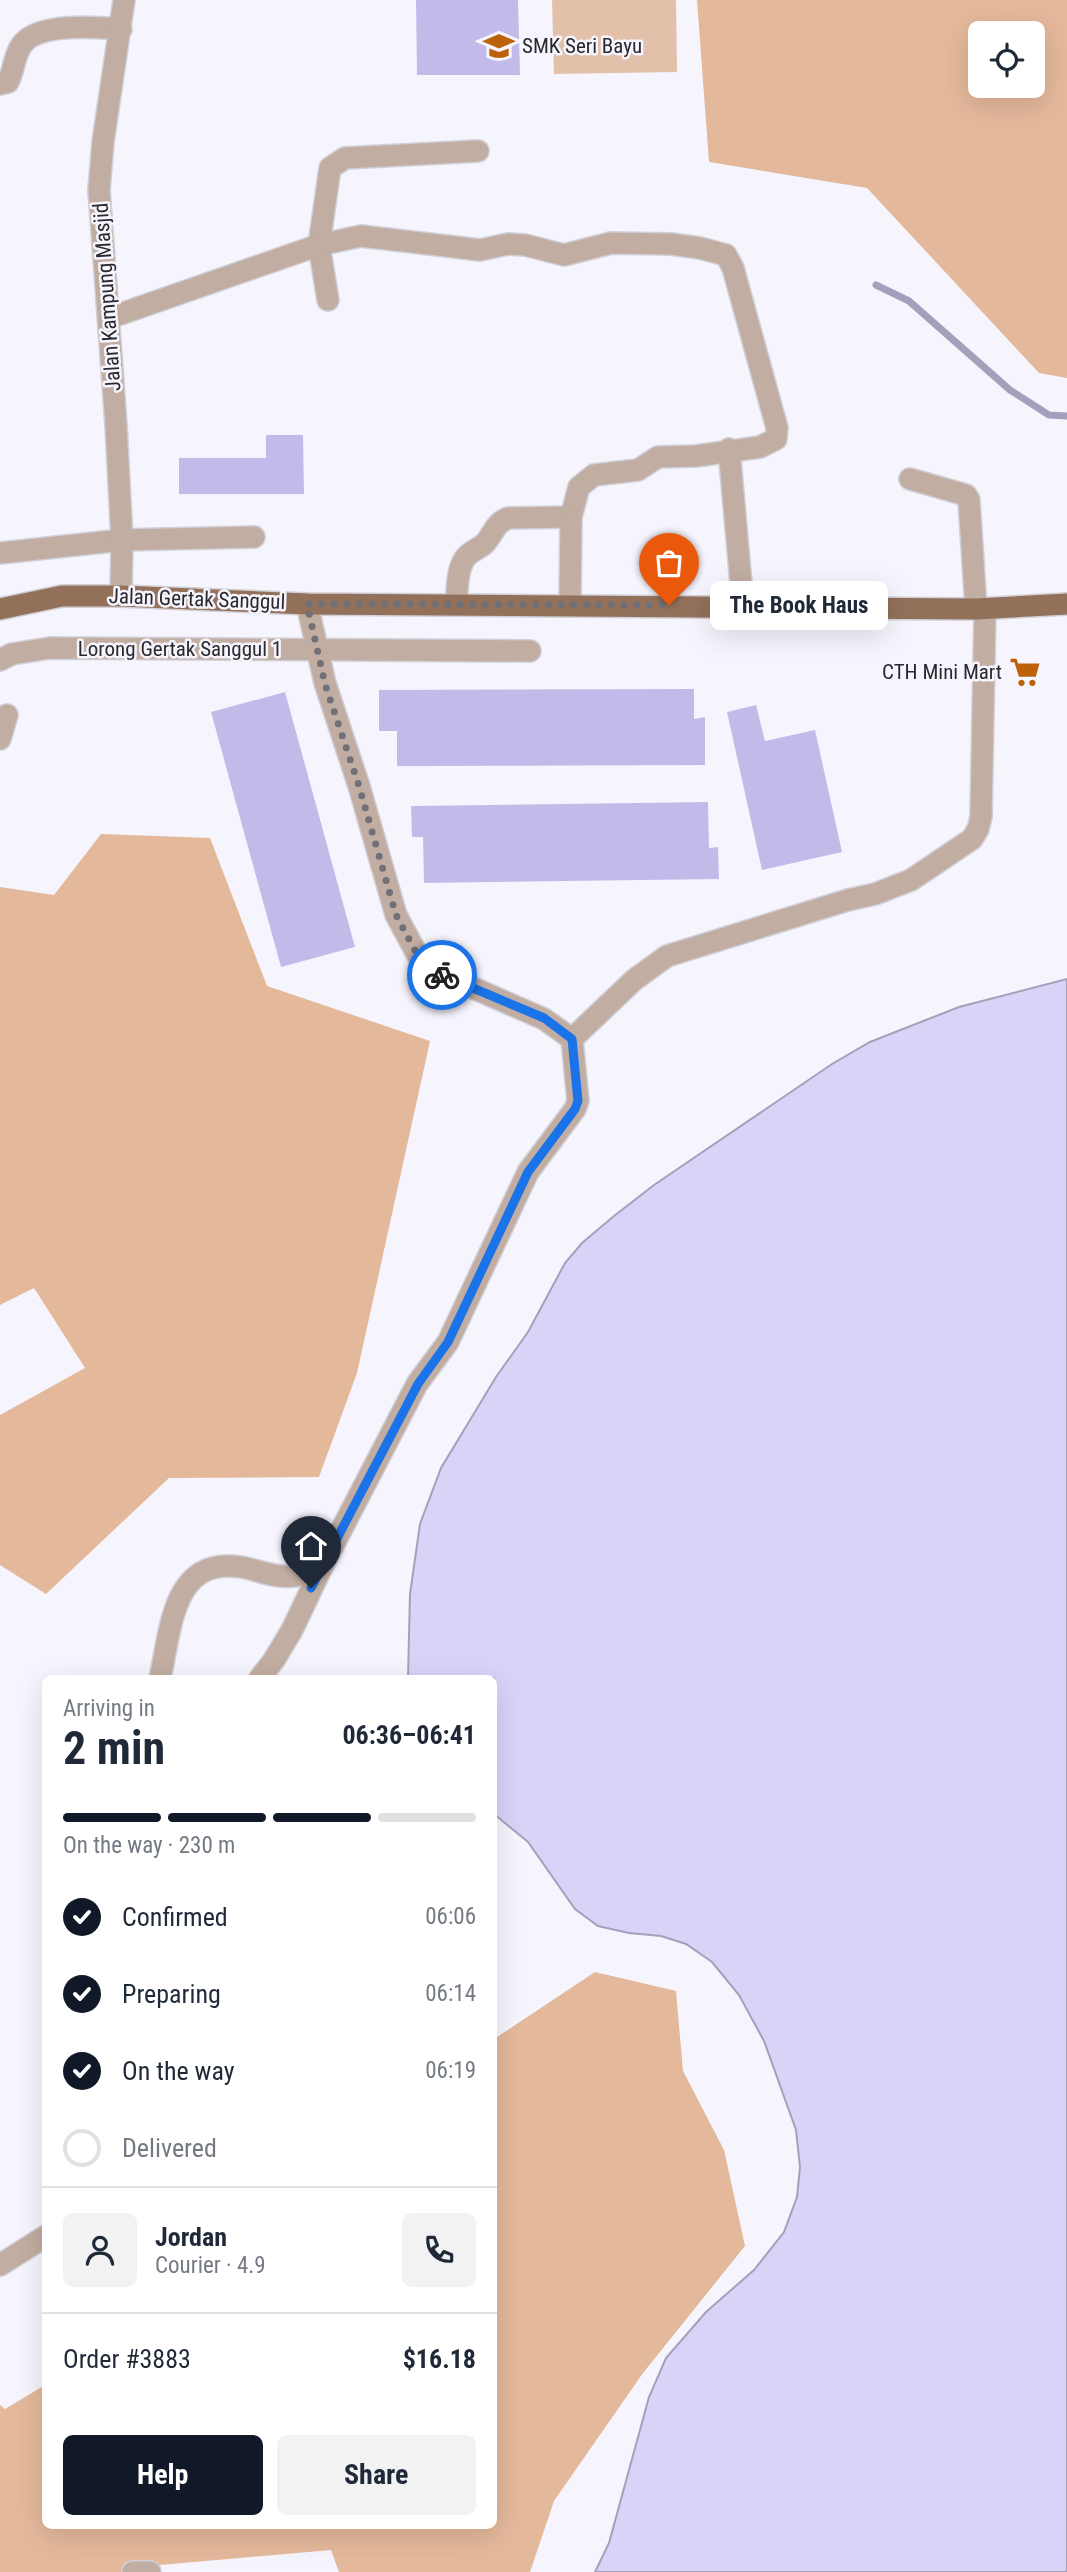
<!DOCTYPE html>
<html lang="en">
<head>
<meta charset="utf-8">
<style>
	body { margin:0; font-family:"Roboto Condensed",sans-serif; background:#f2f2f3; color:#1f2937; height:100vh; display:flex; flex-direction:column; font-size:26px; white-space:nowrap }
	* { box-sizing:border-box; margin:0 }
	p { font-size:23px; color:#747a83 }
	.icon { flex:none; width:38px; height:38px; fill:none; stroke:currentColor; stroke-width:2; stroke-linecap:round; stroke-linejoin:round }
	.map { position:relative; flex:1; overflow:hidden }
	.side { position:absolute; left:42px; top:1675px; width:455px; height:854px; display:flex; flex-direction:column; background:#fff; border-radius:10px; box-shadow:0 7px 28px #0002 }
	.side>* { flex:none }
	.fabs { position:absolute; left:968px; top:21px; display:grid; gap:14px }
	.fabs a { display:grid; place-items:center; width:77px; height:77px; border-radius:10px; background:#fff; box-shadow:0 7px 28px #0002; font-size:35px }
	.pin { position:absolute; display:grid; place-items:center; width:60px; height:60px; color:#fff; margin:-72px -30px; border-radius:50% 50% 50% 0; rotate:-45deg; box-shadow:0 0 7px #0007 }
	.pin .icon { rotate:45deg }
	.courier { position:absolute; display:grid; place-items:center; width:70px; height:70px; margin:-35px; border:5px solid #1a73e8; border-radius:50%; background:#fff; color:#222; box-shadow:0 2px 9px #0007 }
	.bubble { position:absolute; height:49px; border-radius:10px; background:#fff; box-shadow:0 7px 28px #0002; font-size:23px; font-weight:700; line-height:49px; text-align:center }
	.head em { font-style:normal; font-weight:700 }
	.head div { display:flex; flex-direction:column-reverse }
	.head { display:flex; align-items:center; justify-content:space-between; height:119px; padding:0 21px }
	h1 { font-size:46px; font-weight:700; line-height:52px }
	.bar { display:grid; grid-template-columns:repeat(4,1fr); gap:10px 7px; align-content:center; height:84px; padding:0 21px }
	.bar i { height:9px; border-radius:5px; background:#e0e1e3 }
	.bar .current { background:#111827 }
	.bar p { grid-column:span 4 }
	.line { display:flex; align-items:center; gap:18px; padding:0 21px; border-top:2px solid #e0e1e3 }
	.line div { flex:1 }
	.round { display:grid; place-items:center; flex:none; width:74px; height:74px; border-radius:10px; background:#f2f2f3 }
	ol { padding:0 21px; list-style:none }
	li { display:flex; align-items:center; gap:21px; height:77px }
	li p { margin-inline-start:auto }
	li .icon { padding:7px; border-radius:50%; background:#111827; color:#fff; stroke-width:4 }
	li:last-child { color:#747a83 }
	li i { width:38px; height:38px; border:4px solid #e0e1e3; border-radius:50% }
	.cta { display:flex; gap:14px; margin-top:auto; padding:14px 21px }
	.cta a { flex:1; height:80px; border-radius:10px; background:#111827; color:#fff; font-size:28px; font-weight:700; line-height:80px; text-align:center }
	.cta a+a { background:#f2f2f3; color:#1f2937 }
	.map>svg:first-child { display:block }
	.green { fill:#e3c0aa }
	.forest { fill:#e4b89b; fill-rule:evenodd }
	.water { fill:#d9d3f8; stroke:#a4a0bb; stroke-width:2 }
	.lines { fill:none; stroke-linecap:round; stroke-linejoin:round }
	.stream { stroke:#a4a0bb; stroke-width:7 }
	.building { fill:#c2bbe9 }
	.minor-casing { stroke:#d1d0d8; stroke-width:24 }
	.major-casing { stroke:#d1d0d8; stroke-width:24 }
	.minor { stroke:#c1ada1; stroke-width:21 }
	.major { stroke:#93705a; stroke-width:21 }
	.done { stroke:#717076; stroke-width:7; stroke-dasharray:0 12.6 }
	.route { stroke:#1a73e8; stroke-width:9 }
	.labels { text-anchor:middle; stroke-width:5; stroke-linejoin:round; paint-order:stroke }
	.poi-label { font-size:21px; fill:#2a292e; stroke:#f6f5fd; text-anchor:start }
	.street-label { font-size:21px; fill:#2a292e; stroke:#f6f5fd }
</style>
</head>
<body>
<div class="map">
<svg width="1067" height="2572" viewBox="0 0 1067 2572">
	<rect width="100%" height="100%" fill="#f6f5fd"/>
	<path class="green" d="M552 0H676L677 72 554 74Z"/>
	<g class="forest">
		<path d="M697 0H1067V378L1039 373 867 188 709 162ZM980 33H1032V86H980Z"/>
		<path d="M101 834 210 838 267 986 430 1041 357 1373 319 1477 169 1478 46 1594 0 1565V1415L85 1368 34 1288 0 1305V887L54 895Z"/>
		<path d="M595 1972 676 1991 683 2071 724 2150 745 2246 643 2373 554 2501 530 2572H339L331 2550 149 2566 122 2572H0V2405L5 2409 45 2385 46 2525H494V2039Z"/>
	</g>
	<path class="water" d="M1067 979V2572H595L609 2543 649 2397 666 2358 706 2312 754 2270 784 2232 797 2197 800 2167 796 2130 764 2041 739 1995 712 1962 686 1944 661 1936 629 1933 598 1926 575 1909 528 1842 494 1814V1678H408L410 1594 420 1524 441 1468 496 1377 528 1332 565 1263 582 1243 614 1216 654 1185 832 1064 870 1042 959 1007Z"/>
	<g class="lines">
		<path class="stream" d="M876 285 909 301 1010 390 1049 415 1067 416"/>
	</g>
	<g class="building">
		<path d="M416 0H518L520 75H417Z"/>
		<path d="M266 435H303L304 494H179V458H266Z"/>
		<path d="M694 689V719L705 717V765L397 766V731H379V690Z"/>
		<path d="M285 692 355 947 281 967 211 712Z"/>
		<path d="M756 705 765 741 815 730 842 852 762 870 727 712Z"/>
		<path d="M708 802 709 848 718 847 719 879 424 883 423 837H412L411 806Z"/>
	</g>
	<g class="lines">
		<g class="minor-casing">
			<g id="minor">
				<path d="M0 84 8 82C14 71 14 56 21 46 36 22 97 27 121 29"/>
				<path d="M328 300 319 245 330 168 345 158 478 151"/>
				<path d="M109 318 319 245 361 236 480 250 508 244 525 245 564 255 611 243 671 244 700 248 726 255 733 268 777 428 776 439 760 447 696 456 658 457 638 470 594 475 579 487 571 517 508 518C494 524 494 533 486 542 481 548 473 550 468 555 456 566 458 589 456 604"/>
				<path d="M729 449 743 606"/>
				<path d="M910 479 966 495 969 500 976 609"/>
				<path d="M0 553 122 540 254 537"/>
				<path d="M121 596 122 540 116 425 99 190 103 142 124 0"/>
				<path d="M307 604 325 683 359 786 396 915 418 956 426 965 439 973 544 1019 572 1039"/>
				<path d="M570 604 571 517"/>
				<path d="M0 660 12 654 50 648 530 651"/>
				<path d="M0 739 7 715"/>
				<path d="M572 1039 634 980 667 956 848 900 875 894 911 880 972 839 978 829 981 817 985 609"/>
				<path d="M160 1678C171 1630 172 1556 241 1567 258 1570 277 1579 294 1576 303 1575 312 1572 321 1569"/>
				<path d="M260 1678 274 1660 292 1630 321 1569 417 1384 448 1342 528 1172 575 1109 578 1101 572 1039"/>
				<path d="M0 2265 46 2236"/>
				<path d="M133 2572H150"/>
			</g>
		</g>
		<g class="major-casing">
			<path id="major" d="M0 609 62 596H121L307 604 976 609 1067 604"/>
		</g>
		<use href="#minor" class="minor"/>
		<use href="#major" class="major"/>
	</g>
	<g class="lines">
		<path class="done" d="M442 975 426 965 418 956 396 915 359 786 325 684 307 604 669 605"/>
		<path class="route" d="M311 1588 418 1384 448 1342 528 1172 575 1109 578 1101 572 1039 544 1018 442 975"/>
	</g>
	<defs>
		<g id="school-bare" transform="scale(2.415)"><path d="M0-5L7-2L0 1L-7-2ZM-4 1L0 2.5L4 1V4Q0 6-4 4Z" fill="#bc610a" stroke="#f6f5fd" stroke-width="2.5" paint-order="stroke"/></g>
		<g id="supermarket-bare" transform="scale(2.415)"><path d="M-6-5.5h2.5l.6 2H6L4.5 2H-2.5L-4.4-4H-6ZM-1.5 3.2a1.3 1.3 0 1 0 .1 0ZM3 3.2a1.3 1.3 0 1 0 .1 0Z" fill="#bc610a" stroke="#f6f5fd" stroke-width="2.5" paint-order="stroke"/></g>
	</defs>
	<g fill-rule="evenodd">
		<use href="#school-bare" x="499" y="46"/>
		<use href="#supermarket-bare" x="1025" y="672"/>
	</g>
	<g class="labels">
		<g class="poi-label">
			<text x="522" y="53">SMK Seri Bayu</text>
			<text x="1002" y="679" text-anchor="end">CTH Mini Mart</text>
		</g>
		<g class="street-label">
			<text transform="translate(107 297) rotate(-94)" y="7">Jalan Kampung Masjid</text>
			<text transform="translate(197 599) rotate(2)" y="7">Jalan Gertak Sanggul</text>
			<text x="180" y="656">Lorong Gertak Sanggul 1</text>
		</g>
	</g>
</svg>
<div class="fabs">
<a><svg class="icon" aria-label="locate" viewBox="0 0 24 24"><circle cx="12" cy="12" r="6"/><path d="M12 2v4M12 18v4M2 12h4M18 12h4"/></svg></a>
</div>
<div class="pin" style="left:669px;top:605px;background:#ea580c"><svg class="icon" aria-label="bag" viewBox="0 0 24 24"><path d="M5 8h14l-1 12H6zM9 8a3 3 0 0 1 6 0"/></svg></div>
<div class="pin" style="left:311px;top:1588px;background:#1f2937"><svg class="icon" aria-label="home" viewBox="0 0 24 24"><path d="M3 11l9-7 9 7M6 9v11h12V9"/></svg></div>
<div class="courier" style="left:442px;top:975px"><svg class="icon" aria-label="bike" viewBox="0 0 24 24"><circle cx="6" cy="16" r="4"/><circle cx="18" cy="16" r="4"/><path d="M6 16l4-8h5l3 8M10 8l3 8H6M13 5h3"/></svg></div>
<div class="bubble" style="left:710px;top:581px;width:178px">The Book Haus</div>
<section class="side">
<div class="head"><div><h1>2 min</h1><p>Arriving in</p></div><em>06:36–06:41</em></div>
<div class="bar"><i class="current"></i><i class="current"></i><i class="current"></i><i></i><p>On the way · 230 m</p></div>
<ol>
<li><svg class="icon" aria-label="check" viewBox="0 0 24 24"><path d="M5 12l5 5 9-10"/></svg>Confirmed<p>06:06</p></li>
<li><svg class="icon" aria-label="check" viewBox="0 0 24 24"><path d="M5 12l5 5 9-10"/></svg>Preparing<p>06:14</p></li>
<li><svg class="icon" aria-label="check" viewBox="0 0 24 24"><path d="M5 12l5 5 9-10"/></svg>On the way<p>06:19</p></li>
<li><i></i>Delivered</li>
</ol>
<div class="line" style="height:126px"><a class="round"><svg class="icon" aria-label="person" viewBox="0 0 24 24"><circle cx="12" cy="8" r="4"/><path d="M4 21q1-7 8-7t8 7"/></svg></a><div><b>Jordan</b><p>Courier · 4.9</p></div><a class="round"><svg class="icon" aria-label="phone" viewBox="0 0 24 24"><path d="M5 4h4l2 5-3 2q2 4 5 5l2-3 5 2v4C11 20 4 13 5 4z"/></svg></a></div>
<div class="line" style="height:91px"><div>Order #3883</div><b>$16.18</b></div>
<div class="cta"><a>Help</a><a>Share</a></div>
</section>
</div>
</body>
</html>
